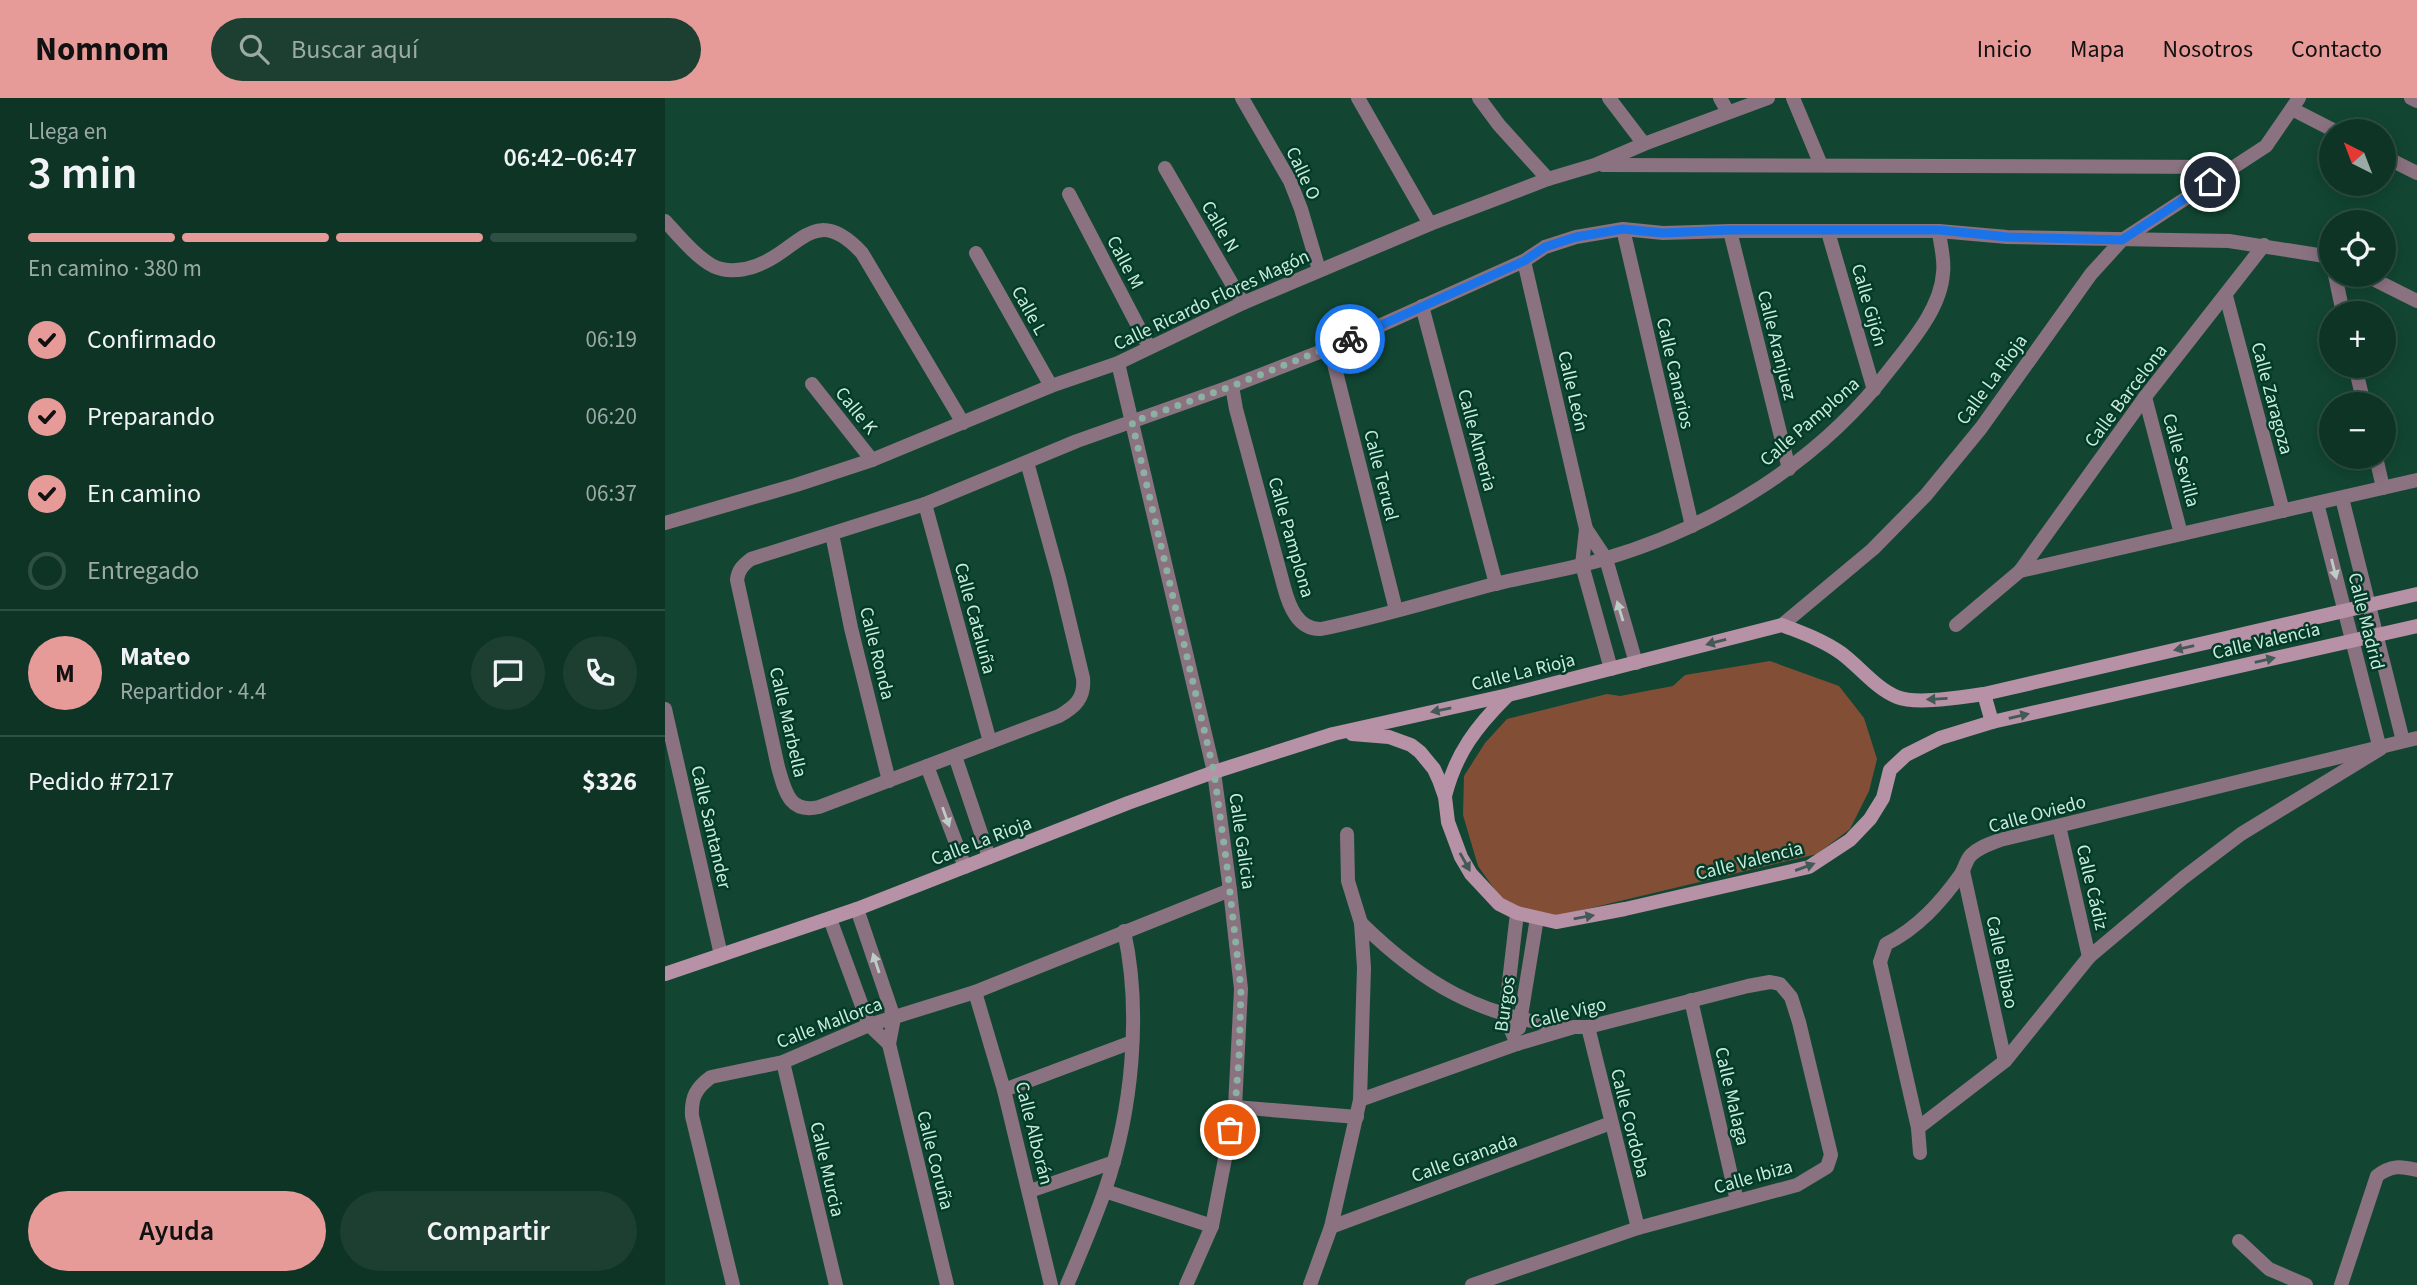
<!DOCTYPE html>
<html lang="es">
<head>
<meta charset="utf-8">
<style>
	body { margin:0; font-family:"Source Sans 3",sans-serif; background:#1c3f32; color:#f1f3f6; height:100vh; display:flex; flex-direction:column; font-size:26px; white-space:nowrap }
	* { box-sizing:border-box; margin:0 }
	p { font-size:23px; color:#9baaa7 }
	.icon { flex:none; width:38px; height:38px; fill:none; stroke:currentColor; stroke-width:2; stroke-linecap:round; stroke-linejoin:round }
	.map { position:relative; flex:1; overflow:hidden }
	.details { display:flex; flex-direction:column; background:#0e3426; width:665px }
	.details>* { flex:none }
	.needle { width:46px; rotate:318deg }
	.controls { position:absolute; left:1654px; top:21px; display:grid; gap:14px }
	.controls a { display:grid; place-items:center; width:77px; height:77px; border-radius:50%; background:#0e3426; box-shadow:0 4px 18px #0003,0 0 0 2px #2e4f43; font-size:35px }
	.pin { position:absolute; display:grid; place-items:center; width:60px; height:60px; color:#fff; margin:-30px; border:4px solid #fff; border-radius:50%; box-shadow:0 2px 7px #0007 }
	.courier { position:absolute; display:grid; place-items:center; width:70px; height:70px; margin:-35px; border:5px solid #1a73e8; border-radius:50%; background:#fff; color:#222; box-shadow:0 2px 9px #0007 }
	.headline em { font-style:normal; font-weight:600 }
	.headline div { display:flex; flex-direction:column-reverse }
	.headline { display:flex; align-items:center; justify-content:space-between; height:119px; padding:0 28px }
	h1 { font-size:46px; font-weight:600; line-height:52px }
	.bar { display:grid; grid-template-columns:repeat(4,1fr); gap:10px 7px; align-content:center; height:84px; padding:0 28px }
	.bar i { height:9px; border-radius:5px; background:#2e4f43 }
	.bar .active { background:#e69b98 }
	.bar p { grid-column:span 4 }
	.line { display:flex; align-items:center; gap:18px; padding:0 28px; border-top:2px solid #2e4f43 }
	.line div { flex:1 }
	.round { display:grid; place-items:center; flex:none; width:74px; height:74px; border-radius:37px; background:#1c3f32 }
	ol { padding:0 28px; list-style:none }
	li { display:flex; align-items:center; gap:21px; height:77px }
	li p { margin-inline-start:auto }
	li .icon { padding:7px; border-radius:50%; background:#e69b98; color:#111; stroke-width:4 }
	li:last-child { color:#9baaa7 }
	li i { width:38px; height:38px; border:4px solid #2e4f43; border-radius:50% }
	.button { display:flex; gap:14px; margin-top:auto; padding:14px 28px }
	.button a { flex:1; height:80px; border-radius:42px; background:#e69b98; color:#111; font-size:28px; font-weight:600; line-height:80px; text-align:center }
	.button a+a { background:#1c3f32; color:#f1f3f6 }
	header { display:flex; align-items:center; gap:42px; box-sizing:border-box; height:98px; padding:0 35px; background:#e69b98; color:#111 }
	header strong { font-size:33px }
	nav { display:flex; gap:38px; margin-inline-start:auto; font-size:24px }
	.search { width:490px; height:63px; background:#1c3f32; display:flex; align-items:center; gap:18px; box-sizing:border-box; padding:0 24px; border-radius:38px; color:#9baaa7; font-size:26px }
	main { display:flex; flex:1; min-height:0 }
	.map>svg:first-child { display:block }
	.green { fill:#834e36 }
	.lines { fill:none; stroke-linecap:round; stroke-linejoin:round }
	.street { stroke:#8b7280; stroke-width:14 }
	.secondary { stroke:#b791a6; stroke-width:14 }
	.oneway { fill:#bbcdc5 }
	.oneway2 { fill:#425955 }
	.done { stroke:#8ab1a1; stroke-width:7; stroke-dasharray:0 12.6 }
	.route { stroke:#1a73e8; stroke-width:9 }
	.labels { text-anchor:middle; stroke-width:5; stroke-linejoin:round; paint-order:stroke }
	.street-label { font-size:19px; fill:#cbebdc; stroke:#033b29 }
</style>
</head>
<body>
<header>
<strong>Nomnom</strong>
<div class="search"><svg class="icon" aria-label="search" viewBox="0 0 24 24"><circle cx="10" cy="10" r="6"/><path d="M15 15l6 6"/></svg>Buscar aquí</div>
<nav><a>Inicio</a><a>Mapa</a><a>Nosotros</a><a>Contacto</a></nav>
</header>
<main>
<section class="details">
<div class="headline"><div><h1>3 min</h1><p>Llega en</p></div><em>06:42–06:47</em></div>
<div class="bar"><i class="active"></i><i class="active"></i><i class="active"></i><i></i><p>En camino · 380 m</p></div>
<ol>
<li><svg class="icon" aria-label="check" viewBox="0 0 24 24"><path d="M5 12l5 5 9-10"/></svg>Confirmado<p>06:19</p></li>
<li><svg class="icon" aria-label="check" viewBox="0 0 24 24"><path d="M5 12l5 5 9-10"/></svg>Preparando<p>06:20</p></li>
<li><svg class="icon" aria-label="check" viewBox="0 0 24 24"><path d="M5 12l5 5 9-10"/></svg>En camino<p>06:37</p></li>
<li><i></i>Entregado</li>
</ol>
<div class="line" style="height:126px"><b class="round" style="background:#e69b98;color:#111">M</b><div><b>Mateo</b><p>Repartidor · 4.4</p></div><a class="round"><svg class="icon" aria-label="chat" viewBox="0 0 24 24"><path d="M4 5h16v11H9l-5 4z"/></svg></a><a class="round"><svg class="icon" aria-label="phone" viewBox="0 0 24 24"><path d="M5 4h4l2 5-3 2q2 4 5 5l2-3 5 2v4C11 20 4 13 5 4z"/></svg></a></div>
<div class="line" style="height:91px"><div>Pedido #7217</div><b>$326</b></div>
<div class="button"><a>Ayuda</a><a>Compartir</a></div>
</section>
<div class="map">
<svg width="1752" height="1187" viewBox="0 0 1752 1187">
	<rect width="100%" height="100%" fill="#124633"/>
	<path class="green" d="M1105 563 1174 588 1199 620 1212 661 1204 693 1185 731 1152 756 888 819 840 806 813 768 798 717 799 678 820 645 842 621 942 596 955 598 1008 588 1020 577Z"/>
	<g class="lines">
		<g class="street">
			<path d="M577 0 625 83 636 111 654 172"/>
			<path d="M693 0 765 126"/>
			<path d="M814 0 834 27 883 81"/>
			<path d="M944 0 979 46"/>
			<path d="M1055 0 1063 14"/>
			<path d="M1128 0 1156 67"/>
			<path d="M1746 0 1752 3"/>
			<path d="M1627 11 1670 33"/>
			<path d="M1718 58 1752 75"/>
			<path d="M938 67 1565 69"/>
			<path d="M500 70 578 205"/>
			<path d="M404 96 484 249"/>
			<path d="M0 123C14 138 30 158 48 168 58 173 69 173 80 171 133 160 146 100 197 155L298 325"/>
			<path d="M958 131 1027 428"/>
			<path d="M1065 133 1124 371"/>
			<path d="M1274 133C1275 146 1280 161 1278 175 1276 210 1246 244 1225 271 1155 363 1049 429 939 461 903 472 866 477 830 486 772 501 715 519 656 531 633 532 624 508 619 489L571 311 567 288 665 250 859 163 880 149 911 139 958 131 998 135 1065 133H1274L1342 139 1564 143 1666 159"/>
			<path d="M1163 134 1209 292"/>
			<path d="M311 155 386 288"/>
			<path d="M859 163 921 431 917 467 946 571"/>
			<path d="M1670 177 1678 215"/>
			<path d="M1700 177 1752 203"/>
			<path d="M1561 198 1618 413"/>
			<path d="M757 208 831 486"/>
			<path d="M665 250 731 512"/>
			<path d="M453 265 549 674 565 792 576 891 570 1009 547 1128 521 1187"/>
			<path d="M1690 268 1699 306"/>
			<path d="M147 286 207 362"/>
			<path d="M1480 299 1516 436"/>
			<path d="M1711 359 1718 390"/>
			<path d="M362 364 394 480 418 580C420 600 410 609 394 618L154 709C124 716 120 693 113 669L72 482C73 472 78 467 86 461L260 406 412 343 567 288"/>
			<path d="M1677 400 1738 643"/>
			<path d="M260 406 325 644"/>
			<path d="M0 425 131 387 207 362 386 288 453 265 578 205 765 126 883 81 930 67 979 46 1103 0"/>
			<path d="M921 431 941 461 971 565"/>
			<path d="M167 436 186 530 224 683"/>
			<path d="M1355 473 1752 382"/>
			<path d="M1117 527 1208 451 1261 397 1316 330 1426 176 1457 142 1601 48 1634 0"/>
			<path d="M1291 527 1355 473 1480 299 1599 147"/>
			<path d="M0 611 56 857"/>
			<path d="M290 658 324 759"/>
			<path d="M262 668 300 769"/>
			<path d="M1394 728 1424 859"/>
			<path d="M1298 773 1340 963"/>
			<path d="M192 811 229 920 224 946 282 1187"/>
			<path d="M852 815 840 918 852 946"/>
			<path d="M165 821 204 927 224 946"/>
			<path d="M696 825C758 886 816 919 903 929"/>
			<path d="M310 894 339 992 386 1187"/>
			<path d="M1026 902 1072 1103"/>
			<path d="M923 929 973 1130"/>
			<path d="M854 930 872 820"/>
			<path d="M118 964 171 1187"/>
			<path d="M339 992 467 944"/>
			<path d="M695 1002 852 946 909 929H923L1083 888 1105 884 1115 886 1126 899 1134 924 1166 1057 1162 1069 1132 1087 973 1130 807 1187"/>
			<path d="M570 1009 692 1019"/>
			<path d="M1253 1030 1340 963 1424 859 1518 780 1576 736 1715 651 1652 405"/>
			<path d="M1255 1055 1253 1030 1215 864 1221 846C1253 830 1276 804 1296 776 1300 770 1301 762 1306 757 1314 749 1325 746 1335 742L1752 640"/>
			<path d="M365 1093 449 1064"/>
			<path d="M440 1093 547 1128"/>
			<path d="M666 1129 946 1025"/>
			<path d="M1574 1143 1604 1171 1641 1187"/>
			<path d="M68 1187 27 1018C26 999 31 990 46 979L118 964 204 927 310 894 565 792"/>
			<path d="M402 1187C415 1156 429 1124 440 1092 467 1014 477 914 459 833"/>
			<path d="M645 1187 666 1129 695 1002 699 870 696 825 683 783 682 736"/>
			<path d="M1676 1187 1712 1078C1726 1067 1736 1068 1752 1072"/>
		</g>
		<g class="secondary">
			<path d="M1319 596 1327 624"/>
			<path d="M687 636 724 639 746 647 755 654 769 671 774 682 780 699 783 724 796 759 806 776 834 806 852 815 891 824 960 811 1144 769 1185 742 1205 721 1218 700 1225 672 1241 657 1275 640 1327 624 1752 528"/>
			<path d="M780 698C791 655 811 629 842 598"/>
			<path d="M0 876 192 811 463 705 549 674 668 636 843 597 1117 527C1137 535 1158 542 1176 555 1194 568 1210 590 1232 599 1252 607 1296 599 1319 596L1752 496"/>
		</g>
	</g>
	<defs><path id="oneway-solid" d="M-6-.8H1V-3.2L6.5 0L1 3.2V.8H-6Z" transform="scale(1.75)"/></defs>
	<g class="oneway">
		<use href="#oneway-solid" transform="translate(1669 471) rotate(76)"/>
		<use href="#oneway-solid" transform="translate(955 513) rotate(-107)"/>
		<use href="#oneway-solid" transform="translate(281 719) rotate(70)"/>
		<use href="#oneway-solid" transform="translate(211 865) rotate(-108)"/>
	</g>
	<g class="oneway2">
		<use href="#oneway-solid" transform="translate(1051 544) rotate(165)"/>
		<use href="#oneway-solid" transform="translate(1519 550) rotate(167)"/>
		<use href="#oneway-solid" transform="translate(1600 562) rotate(-13)"/>
		<use href="#oneway-solid" transform="translate(1272 601) rotate(177)"/>
		<use href="#oneway-solid" transform="translate(776 612) rotate(168)"/>
		<use href="#oneway-solid" transform="translate(1354 618) rotate(-13)"/>
		<use href="#oneway-solid" transform="translate(800 764) rotate(61)"/>
		<use href="#oneway-solid" transform="translate(1140 769) rotate(-20)"/>
		<use href="#oneway-solid" transform="translate(919 819) rotate(-10)"/>
	</g>
	<g class="lines">
		<path class="done" d="M565 1032 570 1009 574 960 576 891 562 768 549 674 467 324 567 288 685 241"/>
		<path class="route" d="M685 241 859 163 880 149 911 139 958 131 998 135 1065 132H1274L1342 139 1457 142 1545 84"/>
	</g>
	<g class="labels">
		<g class="street-label">
			<text transform="translate(639 75) rotate(65)" y="7">Calle O</text>
			<text transform="translate(556 128) rotate(60)" y="7">Calle N</text>
			<text transform="translate(461 164) rotate(62)" y="7">Calle M</text>
			<text transform="translate(546 201) rotate(-25)" y="7">Calle Ricardo Flores Magón</text>
			<text transform="translate(1205 207) rotate(74)" y="7">Calle Gijón</text>
			<text transform="translate(365 212) rotate(61)" y="7">Calle L</text>
			<text transform="translate(1113 247) rotate(76)" y="7">Calle Aranjuez</text>
			<text transform="translate(1011 275) rotate(77)" y="7">Calle Canarios</text>
			<text transform="translate(1326 281) rotate(-54)" y="7">Calle La Rioja</text>
			<text transform="translate(909 293) rotate(77)" y="7">Calle León</text>
			<text transform="translate(1460 297) rotate(-53)" y="7">Calle Barcelona</text>
			<text transform="translate(1608 300) rotate(75)" y="7">Calle Zaragoza</text>
			<text transform="translate(192 312) rotate(51)" y="7">Calle K</text>
			<text transform="translate(1144 323) rotate(-41)" y="7">Calle Pamplona</text>
			<text transform="translate(813 342) rotate(75)" y="7">Calle Almeria</text>
			<text transform="translate(1517 362) rotate(75)" y="7">Calle Sevilla</text>
			<text transform="translate(717 377) rotate(76)" y="7">Calle Teruel</text>
			<text transform="translate(627 439) rotate(74)" y="7">Calle Pamplona</text>
			<text transform="translate(311 520) rotate(75)" y="7">Calle Cataluña</text>
			<text transform="translate(1702 523) rotate(76)" y="7">Calle Madrid</text>
			<text transform="translate(1601 542) rotate(-13)" y="7">Calle Valencia</text>
			<text transform="translate(213 555) rotate(76)" y="7">Calle Ronda</text>
			<text transform="translate(858 573) rotate(-14)" y="7">Calle La Rioja</text>
			<text transform="translate(124 624) rotate(77)" y="7">Calle Marbella</text>
			<text transform="translate(1372 715) rotate(-15)" y="7">Calle Oviedo</text>
			<text transform="translate(47 729) rotate(77)" y="7">Calle Santander</text>
			<text transform="translate(316 742) rotate(-21)" y="7">Calle La Rioja</text>
			<text transform="translate(578 743) rotate(82)" y="7">Calle Galicia</text>
			<text transform="translate(1084 762) rotate(-14)" y="7">Calle Valencia</text>
			<text transform="translate(1428 789) rotate(77)" y="7">Calle Cádiz</text>
			<text transform="translate(1338 864) rotate(78)" y="7">Calle Bilbao</text>
			<text transform="translate(839 906) rotate(-82)" y="7">Burgos</text>
			<text transform="translate(903 914) rotate(-14)" y="7">Calle Vigo</text>
			<text transform="translate(164 924) rotate(-21)" y="7">Calle Mallorca</text>
			<text transform="translate(1068 998) rotate(77)" y="7">Calle Malaga</text>
			<text transform="translate(966 1025) rotate(76)" y="7">Calle Cordoba</text>
			<text transform="translate(370 1035) rotate(76)" y="7">Calle Alborán</text>
			<text transform="translate(799 1059) rotate(-20)" y="7">Calle Granada</text>
			<text transform="translate(271 1062) rotate(76)" y="7">Calle Coruña</text>
			<text transform="translate(163 1071) rotate(77)" y="7">Calle Murcia</text>
			<text transform="translate(1088 1078) rotate(-16)" y="7">Calle Ibiza</text>
		</g>
	</g>
</svg>
<div class="controls">
<a><svg class="needle" viewBox="-14 -14 28 28"><path d="M0-13l5 13h-10z" fill="#e53935"/><path d="M0 13l5-13h-10z" fill="#9baaa7"/></svg></a>
<a><svg class="icon" aria-label="locate" viewBox="0 0 24 24"><circle cx="12" cy="12" r="6"/><path d="M12 2v4M12 18v4M2 12h4M18 12h4"/></svg></a>
<a>+</a>
<a>−</a>
</div>
<div class="pin" style="left:565px;top:1032px;background:#ea580c"><svg class="icon" aria-label="bag" viewBox="0 0 24 24"><path d="M5 8h14l-1 12H6zM9 8a3 3 0 0 1 6 0"/></svg></div>
<div class="pin" style="left:1545px;top:84px;background:#1f2937"><svg class="icon" aria-label="home" viewBox="0 0 24 24"><path d="M3 11l9-7 9 7M6 9v11h12V9"/></svg></div>
<div class="courier" style="left:685px;top:241px"><svg class="icon" aria-label="bike" viewBox="0 0 24 24"><circle cx="6" cy="16" r="4"/><circle cx="18" cy="16" r="4"/><path d="M6 16l4-8h5l3 8M10 8l3 8H6M13 5h3"/></svg></div>
</div>
</main>
</body>
</html>
